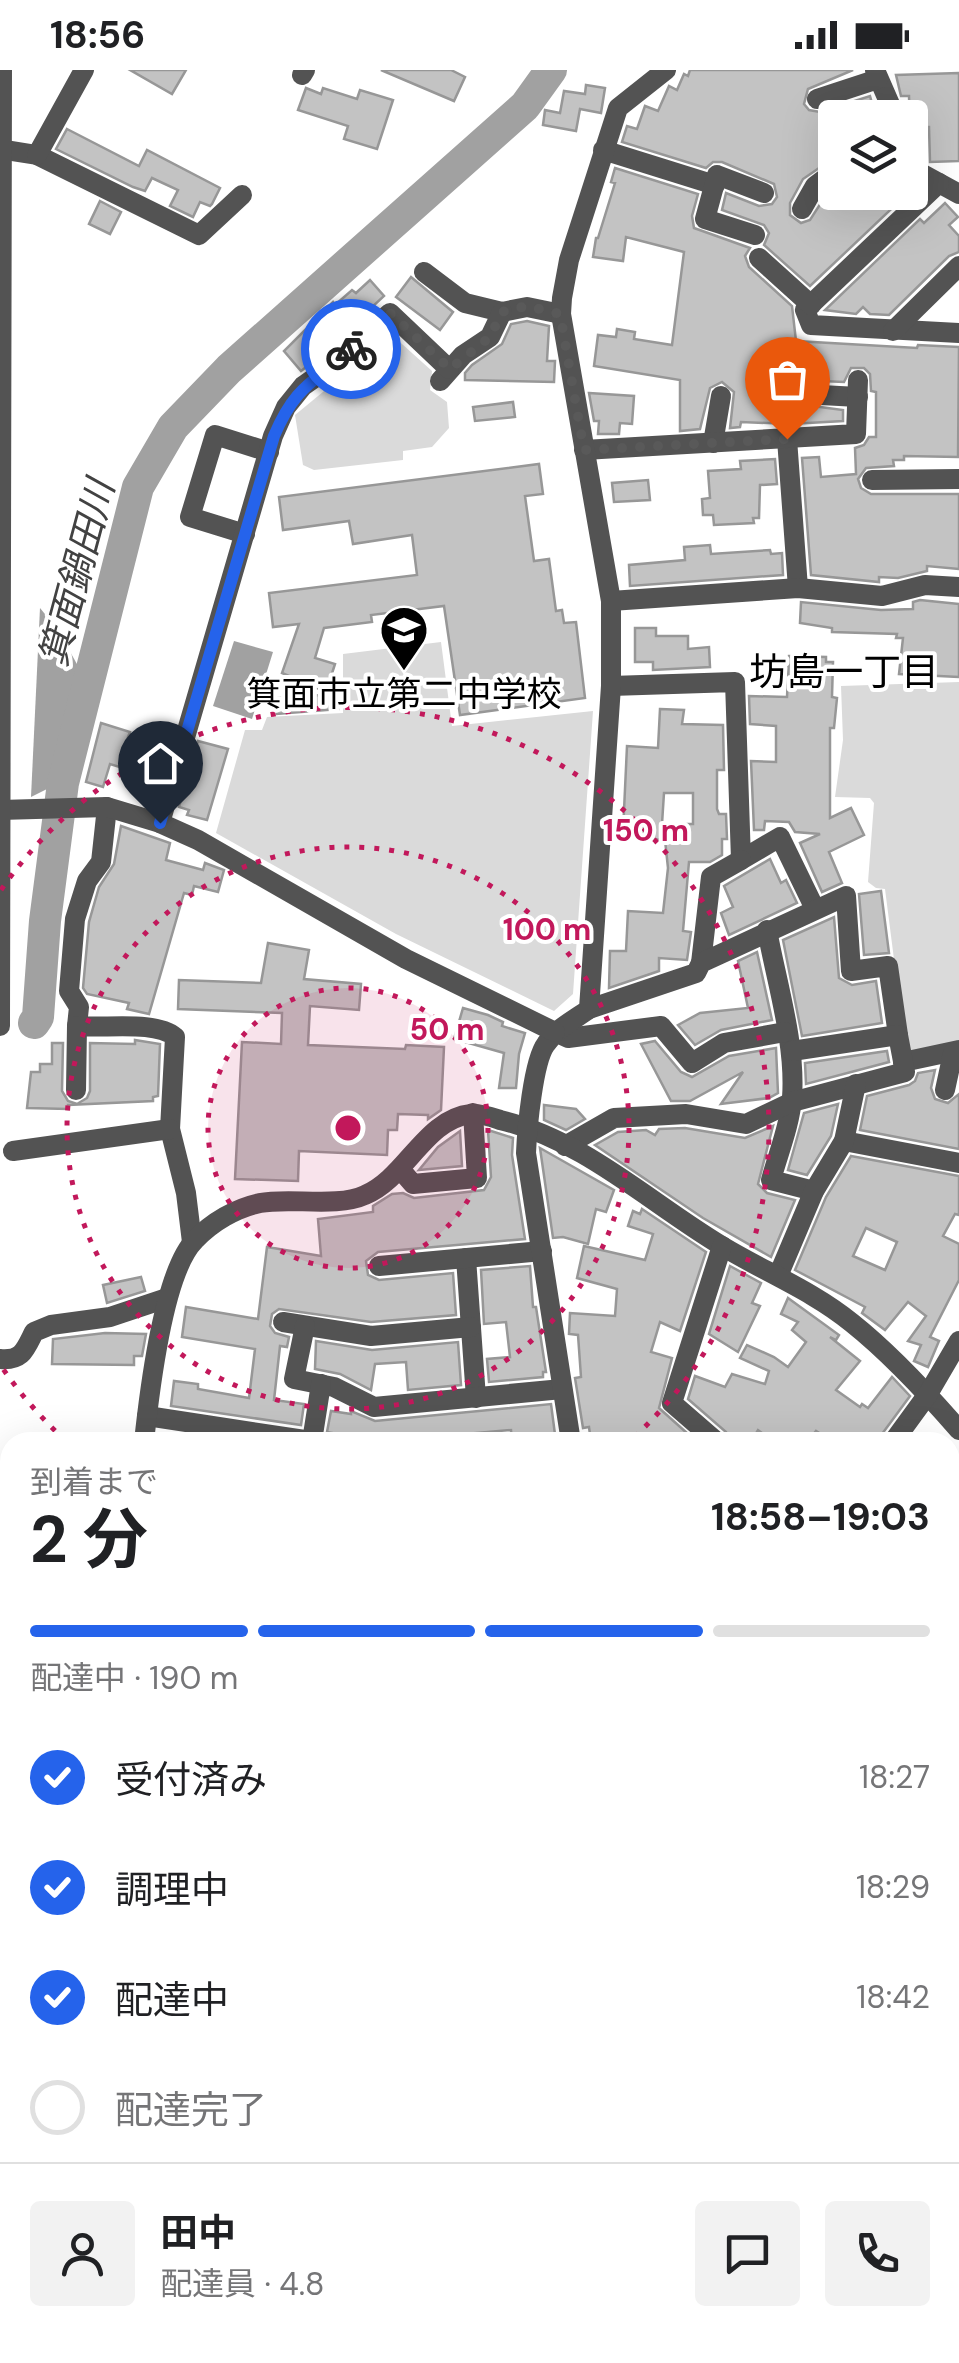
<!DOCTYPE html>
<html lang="ja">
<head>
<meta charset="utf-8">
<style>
	body { margin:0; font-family:"DM Sans","Noto Sans JP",sans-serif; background:#f2f2f2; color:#202124; height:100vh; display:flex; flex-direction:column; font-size:38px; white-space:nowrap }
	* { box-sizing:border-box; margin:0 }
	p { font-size:32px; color:#757577 }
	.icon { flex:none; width:55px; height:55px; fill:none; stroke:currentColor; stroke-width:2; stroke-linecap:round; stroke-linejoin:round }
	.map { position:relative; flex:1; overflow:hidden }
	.sheet { position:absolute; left:0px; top:1362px; width:960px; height:932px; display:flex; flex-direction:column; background:#fff; border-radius:30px 30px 0 0; box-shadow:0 10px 40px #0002 }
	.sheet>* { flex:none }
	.buttons { position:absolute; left:818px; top:30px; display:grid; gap:20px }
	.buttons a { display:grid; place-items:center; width:110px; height:110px; border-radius:10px; background:#fff; box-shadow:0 10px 40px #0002; font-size:50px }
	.pin { position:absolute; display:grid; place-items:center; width:85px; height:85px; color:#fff; margin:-102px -42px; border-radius:50% 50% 50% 0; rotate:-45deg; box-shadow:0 0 10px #0007 }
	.pin .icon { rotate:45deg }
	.courier { position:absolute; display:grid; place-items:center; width:100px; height:100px; margin:-50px; border:8px solid #2563eb; border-radius:50%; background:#fff; color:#222; box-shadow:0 2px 12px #0007 }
	.head em { font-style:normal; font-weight:700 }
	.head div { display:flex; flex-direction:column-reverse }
	.head { display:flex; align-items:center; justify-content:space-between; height:170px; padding:0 30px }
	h1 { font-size:65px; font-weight:700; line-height:75px }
	.bar { display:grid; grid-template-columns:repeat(4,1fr); gap:15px 10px; align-content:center; height:120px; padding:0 30px }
	.bar i { height:12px; border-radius:8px; background:#e0e0e0 }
	.bar .current { background:#2563eb }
	.bar p { grid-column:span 4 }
	.line { display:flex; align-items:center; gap:25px; padding:0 30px; border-top:2px solid #e0e0e0 }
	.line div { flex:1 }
	.round { display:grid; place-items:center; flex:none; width:105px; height:105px; border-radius:10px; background:#f2f2f2 }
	ol { padding:0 30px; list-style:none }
	li { display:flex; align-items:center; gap:30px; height:110px }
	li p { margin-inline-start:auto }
	li .icon { padding:10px; border-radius:50%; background:#2563eb; color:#fff; stroke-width:4 }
	li:last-child { color:#757577 }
	li i { width:55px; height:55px; border:5px solid #e0e0e0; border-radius:50% }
	.status { display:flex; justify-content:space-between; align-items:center; height:70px; padding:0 50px; background:#fff; direction:ltr }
	.status svg { height:28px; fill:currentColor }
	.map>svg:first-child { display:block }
	.green { fill:#dadada }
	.water { fill:#a1a1a1 }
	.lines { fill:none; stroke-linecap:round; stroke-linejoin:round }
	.river { stroke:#a1a1a1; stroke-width:32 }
	.building { fill:#c3c3c3; stroke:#979797; stroke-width:2.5; fill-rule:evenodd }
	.minor { stroke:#535353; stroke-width:20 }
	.tertiary { stroke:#535353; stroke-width:20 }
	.done { stroke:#595959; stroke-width:10; stroke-dasharray:0 18 }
	.route { stroke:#2563eb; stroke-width:12 }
	.ring { fill:none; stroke:#c2185b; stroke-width:5; stroke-dasharray:5 10 }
	.labels { text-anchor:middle; stroke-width:8; stroke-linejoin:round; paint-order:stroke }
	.poi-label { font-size:35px; fill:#000; stroke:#fff }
	.water-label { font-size:38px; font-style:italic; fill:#424242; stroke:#fff }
	.neighbourhood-label { font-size:38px; fill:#000; stroke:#fff }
	.centre { fill:#c2185b; stroke:#fff; stroke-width:5 }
	.ring-label { font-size:30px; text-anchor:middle; font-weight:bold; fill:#c2185b; stroke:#fff; stroke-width:8; stroke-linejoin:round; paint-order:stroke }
</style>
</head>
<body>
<div class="status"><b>18:56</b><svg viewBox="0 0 49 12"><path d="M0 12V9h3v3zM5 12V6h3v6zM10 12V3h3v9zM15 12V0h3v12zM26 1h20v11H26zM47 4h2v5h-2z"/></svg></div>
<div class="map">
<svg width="959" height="2293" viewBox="0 0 959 2293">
	<rect width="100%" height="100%" fill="#fff"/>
	<g class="green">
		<path d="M392 265 432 301 430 320 447 332 449 358 432 377 403 381V390L314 400 303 395 295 345Z"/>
		<path d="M441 572 452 656 593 641 573 924 554 941 396 864 216 763 245 660H262L267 647 343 643V584Z"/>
		<path d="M959 612V975L916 986 905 975 885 819 876 818 868 812 874 733 870 728 835 727 843 670 841 616Z"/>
		<path d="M389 2285H698L699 2293H389Z"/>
	</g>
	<g class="water">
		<path d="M40 538 58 560 78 596 47 719 31 727Z"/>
		<path d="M234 571 273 582 252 649 213 636Z"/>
	</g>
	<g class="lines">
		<path class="river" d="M34 953 38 947 45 851 63 713 138 417 173 357 229 299 525 36 551 0"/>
	</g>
	<g class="building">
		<path d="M130 0H186L172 24Z"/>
		<path d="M381 0H451L465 7 454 31Z"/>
		<path d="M690 0H853L808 19 804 34 809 40 820 42 870 26 876 48H835V55L824 58 835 72V87L803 109 790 133V145L801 153 810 150 826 125 835 118V122H900L904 127 810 216 764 175 769 163 764 155 722 140 726 123 759 136 772 134 777 127 774 114 722 92H713L706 98 622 72 627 56 637 59 645 36 658 41 669 16 677 20 684 4 688 6Z"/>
		<path d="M959 3V91L930 92 929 57H910L909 26H901L896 5Z"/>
		<path d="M586 15 605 18 601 43 580 39 576 61 543 55 545 40 560 43 564 21 585 24Z"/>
		<path d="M306 18 321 24 323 18 357 29 360 20 393 30 377 79 344 69 348 56 298 40Z"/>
		<path d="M67 59 139 96 147 80 220 118 212 134 210 136 200 132 193 147 170 136 178 120 152 108 145 121 133 117 56 79Z"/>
		<path d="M615 98 698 124 692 146 694 158 750 178 745 186 749 197 792 236 796 271 917 278 918 275 959 277 958 387 904 386V390H893L894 396 866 398 858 409 861 418 871 424H959V499L927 496V501L898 508 879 507V512L811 505 802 388 819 387 821 407 856 404 855 378 864 375 869 367H876V322L871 321 870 304 864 298H851L844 312 821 311 809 318 807 325 813 336 843 340V351L790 354 741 352 740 357 730 358 734 322 722 312 710 318 700 359 680 361V310L594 296 598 265 616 267 617 259 635 262 634 269 672 275 684 182 626 167 623 191 593 187 596 168H598L615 113 611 112ZM766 283 802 286 799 326 753 323Z"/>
		<path d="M100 131 121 142 110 164 89 154Z"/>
		<path d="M945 133 958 147 949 155 959 166V182L949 186 889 245 870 244 863 237 856 244 825 240 920 149 924 153Z"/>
		<path d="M411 207 453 242 440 260 396 227Z"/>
		<path d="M370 210 384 226 369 240 366 236 339 260 342 262 314 291 301 301 284 281 333 232 335 235 352 220 356 223Z"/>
		<path d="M527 251 549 256 547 291H555L554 312 465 310V303L472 295 502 274 511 254Z"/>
		<path d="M589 323 634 326 632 354 620 353 619 364H598L599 351H594Z"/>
		<path d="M513 332 515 347 475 351 473 337Z"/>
		<path d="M775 389 777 414 760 415 759 448H753L754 453 714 455 713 445H703L702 429 710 428 708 401 741 399 740 391Z"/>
		<path d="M539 394 543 424 525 426 534 491 549 489 556 541 562 540 564 553 576 552 585 628 460 645 444 536 371 545 372 552 324 558 315 588 335 594 326 622 282 603 299 554 273 557 269 523 417 505 412 465 353 474 349 451 283 460 279 427Z"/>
		<path d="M648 410 650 430 614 432 612 413Z"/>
		<path d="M710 475 711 484 770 480 771 484 782 483 783 505 630 516 629 495 685 490 684 477Z"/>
		<path d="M920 530 959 534V607L899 604 903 568H896L897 564 832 562V558L800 553 801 532 881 540 913 539V532Z"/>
		<path d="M635 558H656V566H688V579L709 577 710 597 653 600V592H635Z"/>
		<path d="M789 586 826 587V592H833L832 627 837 628 834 658H830V748L851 738 864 765 829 782 842 813 822 822 800 773 820 764 795 762 789 752 765 751 764 760H754L751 691 776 692V656L750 654 749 626 787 627Z"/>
		<path d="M337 624 338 639 277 644V628Z"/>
		<path d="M660 639 684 640 682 654 723 655 724 700H717V739L719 744H726L727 769H722V785L710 792H689L683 861 691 862 687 890 659 888V901L609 918 610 881H626L628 841 663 843 668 798 665 770 630 768 631 762H623L627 676 658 678ZM664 723H693V754H662Z"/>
		<path d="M101 653 130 662 128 667 167 679 159 709 110 694 103 717 86 712Z"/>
		<path d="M198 671 228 679 207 750 187 745 189 740 179 737Z"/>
		<path d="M121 756 170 773 166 790 203 800 205 793 224 800 218 822 194 816 192 825 184 823 149 944 127 939 129 933 87 924 83 918 89 852 99 817 114 794Z"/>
		<path d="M770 789 781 813 786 810 797 833 729 865 721 843 733 837 724 816Z"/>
		<path d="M881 821 889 883 864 885 859 824Z"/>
		<path d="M834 847 839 908 852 915 876 911 882 953 802 966 783 870Z"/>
		<path d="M268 873 309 880 304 909 361 914 359 940 310 936 308 975 405 979 406 975 444 977 441 1040 428 1049V1045L398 1044 397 1060H388L387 1085 299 1081 298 1111 235 1109 242 972 281 974 282 943 178 939 179 910 261 913Z"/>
		<path d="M757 882 772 950 721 960 695 975 678 955 700 943 748 938 738 891Z"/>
		<path d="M463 938 488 945 503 952 502 956 525 963 519 984 516 1018H499L504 983 454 969Z"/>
		<path d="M135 970 160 974 158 1026 153 1027V1031L68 1035V1039L27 1038 31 1002H40V994H52V973H63L62 1021 68 1031 77 1034 87 1028 90 1021V973L135 974Z"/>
		<path d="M655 971 681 1002 692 1007 729 986 776 978 778 1023 769 1028 721 1034 743 1002 690 1031H671L641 974Z"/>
		<path d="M887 981 889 992 806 1014 805 993Z"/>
		<path d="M935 1000 931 1018 935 1029 948 1033 959 1024V1079L860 1060 867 1026 909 1015 915 1011 918 1003Z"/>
		<path d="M838 1034 831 1066 807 1105 788 1100 804 1043Z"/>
		<path d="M544 1035 576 1039 585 1049 566 1060 544 1050Z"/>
		<path d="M773 1056 758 1114 767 1123 795 1130 771 1187 703 1148 595 1075 618 1062 646 1060 655 1065 659 1059 685 1058 745 1068Z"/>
		<path d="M488 1060 513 1068 512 1085 525 1169 378 1182 366 1191 368 1205 379 1210 453 1203 456 1245 371 1252 279 1239 272 1244 270 1256 275 1263 289 1267 287 1277 280 1276 274 1330 304 1334 301 1355 171 1336 174 1311 198 1314V1319L249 1328 255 1279 182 1267 186 1237 258 1249 267 1177 321 1186 318 1149 373 1142V1136L392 1124 403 1123 414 1128 484 1120 491 1107Z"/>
		<path d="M460 1061 462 1096 419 1100 438 1077Z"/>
		<path d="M540 1078 614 1120 606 1142 596 1139 588 1174 563 1167 553 1168Z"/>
		<path d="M851 1086 959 1106V1145L955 1144 943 1166 959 1174V1210L930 1267 939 1271 928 1297 914 1291 921 1275 908 1271 926 1246 908 1232 885 1260 862 1243 865 1237 795 1200 826 1127ZM866 1158 897 1172 885 1200 853 1186Z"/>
		<path d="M642 1139 706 1182 680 1261 660 1252 651 1282 672 1288 659 1338 697 1372H591L589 1357 583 1358 575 1308 581 1307 578 1265 569 1264 570 1243 615 1246 617 1219 577 1208 584 1176 645 1190 653 1164 628 1156 633 1141 640 1144Z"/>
		<path d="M530 1196 533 1237H536L546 1302H543V1307L489 1312 487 1289 510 1287 506 1252 484 1254 481 1200Z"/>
		<path d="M730 1196 761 1213 752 1233 760 1236 738 1282 709 1264Z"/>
		<path d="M141 1207 145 1221 107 1233 103 1215Z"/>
		<path d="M788 1228 839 1265 836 1270 830 1267 860 1291 836 1320 860 1337 862 1334 868 1338 892 1307 910 1326 882 1364 880 1372H854L845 1366 840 1372H833L816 1361 807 1372H774L758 1360 751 1372H730L726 1362 688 1329 695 1306 725 1317 732 1304 765 1314 769 1301 740 1288 747 1275 774 1287 788 1297 806 1272 792 1260 798 1252 781 1244Z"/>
		<path d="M105 1263 146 1264 142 1286H134V1295L52 1294 53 1269Z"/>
		<path d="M316 1271 372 1280 458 1272 461 1315 408 1320 406 1292 375 1294 371 1320 340 1304 315 1299Z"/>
		<path d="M551 1334 556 1372H512L511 1360 376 1372 327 1362 331 1341 351 1344V1341L375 1351Z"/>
	</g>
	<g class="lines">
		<g class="minor">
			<path d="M875 0 896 48"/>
			<path d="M302 5 305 0"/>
			<path d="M817 29 878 9"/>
			<path d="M0 79 37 85 199 165 242 125"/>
			<path d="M603 80 715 115"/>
			<path d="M910 83 917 101 959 124"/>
			<path d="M37 85 84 0"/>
			<path d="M939 113 805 240 811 255 959 263"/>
			<path d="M802 139 815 116 835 101"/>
			<path d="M755 165 705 149 717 105 764 123"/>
			<path d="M759 188 811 235"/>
			<path d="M424 202 465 233 502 242 527 237 561 244"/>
			<path d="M893 261 959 196"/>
			<path d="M440 311 463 285 490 267 502 242"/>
			<path d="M821 325 858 327"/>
			<path d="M787 369 798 518"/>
			<path d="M713 373 721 326"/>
			<path d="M584 380 856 364 858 310"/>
			<path d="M872 410 959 409"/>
			<path d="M245 464 190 447 215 365 269 382"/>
			<path d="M611 531 798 518 882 526 925 515 959 517"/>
			<path d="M611 616 735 612 741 790 780 767 815 839"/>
			<path d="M107 737 101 792 87 811 75 849 69 921 79 937 77 956C103 959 156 950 175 967L170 1059 186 1123 192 1172"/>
			<path d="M0 740 107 737 160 753 273 366 286 337 303 316 330 297 390 243 449 299"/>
			<path d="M767 860C777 914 796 974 792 1028 790 1055 778 1084 771 1110L814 1121"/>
			<path d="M701 893 711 807 741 790"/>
			<path d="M589 939 696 903 701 893 846 826 851 901 888 896 898 965"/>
			<path d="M555 962 568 968 661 956 692 993 724 973 785 962"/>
			<path d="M903 992 959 980"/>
			<path d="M76 1020 77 956"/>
			<path d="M945 1020 953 983"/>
			<path d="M844 1071 959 1093"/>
			<path d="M565 1076 614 1048 686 1044 746 1054 792 1032 905 1002 898 965 792 981"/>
			<path d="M13 1081 170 1059"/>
			<path d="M400 1099 413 1114 477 1108 473 1043"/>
			<path d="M466 1188 476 1328"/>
			<path d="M379 1196 542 1181"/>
			<path d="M778 1206 814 1121 844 1071 856 1014"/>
			<path d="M283 1252 371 1266 471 1257"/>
			<path d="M305 1256 294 1309 334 1317 374 1337 562 1319"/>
			<path d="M0 1289C22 1291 25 1280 34 1262L51 1255 110 1247 167 1228"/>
			<path d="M147 1346 318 1372"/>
			<path d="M312 1371 321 1314"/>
			<path d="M144 1372C149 1325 163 1202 195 1170 212 1152 236 1138 260 1133 289 1127 337 1138 365 1125 406 1108 425 1049 471 1044 480 1043 491 1047 500 1050 583 1069 650 1133 722 1176 765 1202 813 1221 852 1253 891 1284 926 1322 959 1360"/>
			<path d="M571 1372 526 1083C527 1060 533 991 546 974 557 958 574 950 589 939L611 616V531L561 244 562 228 569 190 618 38 666 0"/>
			<path d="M717 1372 672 1333 722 1176"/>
			<path d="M893 1372 928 1324 959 1271"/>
			<path d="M950 1616 959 1615"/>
			<path d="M0 1688 10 1679"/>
			<path d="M950 1732 959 1731"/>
			<path d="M0 1901 10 1898"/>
			<path d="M0 2002 10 2004"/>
			<path d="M950 2004 956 1969"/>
			<path d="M950 2263 959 2266"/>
			<path d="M730 2285 732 2293"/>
			<path d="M796 2285 797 2293"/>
		</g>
		<g class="tertiary">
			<path d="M160 753 198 770 406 889 555 962"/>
			<path d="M0 956 2 0"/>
		</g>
	</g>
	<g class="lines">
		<path class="done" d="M351 279 390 243 450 299 490 267 502 242 527 236 560 244 584 380 787 369"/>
		<path class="route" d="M160 753 274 366C295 316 313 313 351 279"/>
	</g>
	<circle cx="348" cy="1058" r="140" fill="#c2185b" fill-opacity=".12"/>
	<g class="ring">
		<circle cx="348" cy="1058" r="140"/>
		<circle cx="348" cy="1058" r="281"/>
		<path d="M66 1371A421 421 0 0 1 1 1296M1 820A421 421 0 1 1 630 1371"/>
	</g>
	<defs>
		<g id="school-pin" transform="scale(2.5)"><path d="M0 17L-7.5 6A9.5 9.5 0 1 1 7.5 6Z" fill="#000" stroke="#fff"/><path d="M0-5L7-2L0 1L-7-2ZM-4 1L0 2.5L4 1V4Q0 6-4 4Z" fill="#fff"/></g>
	</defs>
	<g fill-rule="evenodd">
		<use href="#school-pin" x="404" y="560"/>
	</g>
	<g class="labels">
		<g class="poi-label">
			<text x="404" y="636">箕面市立第二中学校</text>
		</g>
		<g class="water-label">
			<text transform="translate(77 503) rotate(-75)" y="13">箕面鍋田川</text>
		</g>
		<g class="neighbourhood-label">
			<text x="844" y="615">坊島一丁目</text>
		</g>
	</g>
	<circle cx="348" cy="1058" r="15" class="centre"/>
	<g class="ring-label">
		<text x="646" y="771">150 m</text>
		<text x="547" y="870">100 m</text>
		<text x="447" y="970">50 m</text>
	</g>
</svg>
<div class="buttons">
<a><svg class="icon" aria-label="layers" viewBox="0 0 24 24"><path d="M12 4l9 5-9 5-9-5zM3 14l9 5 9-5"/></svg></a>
</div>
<div class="pin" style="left:787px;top:369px;background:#ea580c"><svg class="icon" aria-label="bag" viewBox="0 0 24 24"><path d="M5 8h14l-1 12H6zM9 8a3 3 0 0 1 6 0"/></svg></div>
<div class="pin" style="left:160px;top:753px;background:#1f2937"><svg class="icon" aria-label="home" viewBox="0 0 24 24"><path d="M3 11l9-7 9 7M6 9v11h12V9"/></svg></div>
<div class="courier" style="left:351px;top:279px"><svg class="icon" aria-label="bike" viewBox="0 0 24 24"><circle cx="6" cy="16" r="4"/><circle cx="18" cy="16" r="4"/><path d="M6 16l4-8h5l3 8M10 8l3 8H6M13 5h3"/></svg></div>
<section class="sheet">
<div class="head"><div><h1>2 分</h1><p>到着まで</p></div><em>18:58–19:03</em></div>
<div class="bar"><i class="current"></i><i class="current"></i><i class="current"></i><i></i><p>配達中 · 190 m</p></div>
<ol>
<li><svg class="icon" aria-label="check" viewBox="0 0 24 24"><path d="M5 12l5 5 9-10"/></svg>受付済み<p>18:27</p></li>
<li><svg class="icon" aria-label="check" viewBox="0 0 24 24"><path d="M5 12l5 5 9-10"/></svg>調理中<p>18:29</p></li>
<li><svg class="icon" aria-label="check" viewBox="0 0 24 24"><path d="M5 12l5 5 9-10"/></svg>配達中<p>18:42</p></li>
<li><i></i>配達完了</li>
</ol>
<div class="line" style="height:180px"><a class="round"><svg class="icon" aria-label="person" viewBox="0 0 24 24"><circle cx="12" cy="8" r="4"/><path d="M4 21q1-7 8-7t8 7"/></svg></a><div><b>田中</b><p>配達員 · 4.8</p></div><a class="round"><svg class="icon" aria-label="chat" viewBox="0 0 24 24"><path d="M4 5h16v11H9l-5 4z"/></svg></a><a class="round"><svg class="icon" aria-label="phone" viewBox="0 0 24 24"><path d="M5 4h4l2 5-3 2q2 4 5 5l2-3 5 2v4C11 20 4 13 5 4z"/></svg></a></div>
</section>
</div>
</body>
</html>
